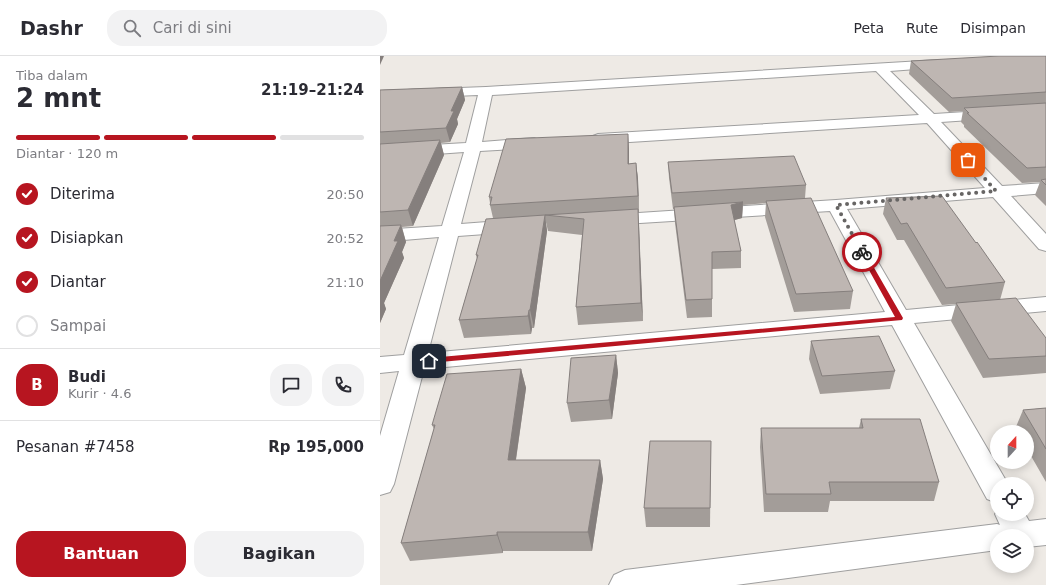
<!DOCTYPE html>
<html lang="id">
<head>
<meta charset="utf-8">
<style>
	body { margin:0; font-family:"DejaVu Sans",sans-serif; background:#f2f2f3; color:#2b2b33; height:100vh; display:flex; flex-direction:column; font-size:15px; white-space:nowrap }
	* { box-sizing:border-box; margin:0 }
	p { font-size:13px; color:#7c7c81 }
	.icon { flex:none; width:22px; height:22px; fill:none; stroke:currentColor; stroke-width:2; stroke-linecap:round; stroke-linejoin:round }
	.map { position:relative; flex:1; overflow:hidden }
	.side { display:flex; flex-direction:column; background:#fff; width:380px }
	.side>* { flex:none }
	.needle { width:26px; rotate:21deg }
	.buttons { position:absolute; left:610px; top:369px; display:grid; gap:8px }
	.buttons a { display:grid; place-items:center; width:44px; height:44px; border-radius:50%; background:#fff; box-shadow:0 2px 10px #0003; font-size:20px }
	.pin { position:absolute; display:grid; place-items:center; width:34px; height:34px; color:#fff; margin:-17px; border-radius:8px; box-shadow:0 2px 6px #0006 }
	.courier { position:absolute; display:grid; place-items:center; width:40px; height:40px; margin:-20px; border:3px solid #b71520; border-radius:50%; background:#fff; color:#222; box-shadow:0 1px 5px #0007 }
	.summary em { font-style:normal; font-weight:700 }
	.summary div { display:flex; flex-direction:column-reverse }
	.summary { display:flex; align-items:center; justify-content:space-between; height:68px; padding:0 16px }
	h1 { font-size:26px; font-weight:700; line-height:30px }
	.bar { display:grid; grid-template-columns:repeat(4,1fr); gap:6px 4px; align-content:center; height:48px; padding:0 16px }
	.bar i { height:5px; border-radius:3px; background:#e1e1e2 }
	.bar .on { background:#b71520 }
	.bar p { grid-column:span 4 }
	.line { display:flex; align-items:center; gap:10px; padding:0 16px; border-top:1px solid #e1e1e2 }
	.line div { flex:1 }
	.round { display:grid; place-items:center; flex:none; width:42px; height:42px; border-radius:16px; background:#f2f2f3 }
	ol { padding:0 16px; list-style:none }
	li { display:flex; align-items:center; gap:12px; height:44px }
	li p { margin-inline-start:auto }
	li .icon { padding:4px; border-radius:50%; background:#b71520; color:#fff; stroke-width:4 }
	li:last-child { color:#7c7c81 }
	li i { width:22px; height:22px; border:2px solid #e1e1e2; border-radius:50% }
	.primary-button { display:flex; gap:8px; margin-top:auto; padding:8px 16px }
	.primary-button a { flex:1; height:46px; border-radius:16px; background:#b71520; color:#fff; font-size:16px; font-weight:700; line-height:46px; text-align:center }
	.primary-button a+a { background:#f2f2f3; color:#2b2b33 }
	header { display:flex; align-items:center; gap:24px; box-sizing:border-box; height:56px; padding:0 20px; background:#fff; border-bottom:1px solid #e1e1e2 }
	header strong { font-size:19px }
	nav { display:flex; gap:22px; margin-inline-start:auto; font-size:14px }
	.search { width:280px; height:36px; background:#f2f2f3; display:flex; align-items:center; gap:10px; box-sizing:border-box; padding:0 14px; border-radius:16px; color:#7c7c81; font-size:15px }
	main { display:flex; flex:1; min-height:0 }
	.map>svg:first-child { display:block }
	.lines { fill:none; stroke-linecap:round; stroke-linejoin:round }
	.street-casing { stroke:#9f9f9f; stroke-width:2 }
	.street { fill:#fff; fill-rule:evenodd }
	.wall { fill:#a39d99 }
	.shaded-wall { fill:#857f7d }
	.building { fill:#beb6b2; stroke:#857f7d }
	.route { fill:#b71520 }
	.done { stroke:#676564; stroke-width:4; stroke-dasharray:0 7.2 }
</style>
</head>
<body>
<header>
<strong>Dashr</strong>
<div class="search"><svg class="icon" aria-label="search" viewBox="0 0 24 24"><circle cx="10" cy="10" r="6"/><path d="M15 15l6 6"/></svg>Cari di sini</div>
<nav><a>Peta</a><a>Rute</a><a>Disimpan</a></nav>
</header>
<main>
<section class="side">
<div class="summary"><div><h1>2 mnt</h1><p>Tiba dalam</p></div><em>21:19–21:24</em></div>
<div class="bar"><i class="on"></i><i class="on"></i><i class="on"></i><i></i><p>Diantar · 120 m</p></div>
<ol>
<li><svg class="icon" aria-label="check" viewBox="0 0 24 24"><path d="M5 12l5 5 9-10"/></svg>Diterima<p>20:50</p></li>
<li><svg class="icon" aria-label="check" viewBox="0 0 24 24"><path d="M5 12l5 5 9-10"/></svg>Disiapkan<p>20:52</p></li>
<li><svg class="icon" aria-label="check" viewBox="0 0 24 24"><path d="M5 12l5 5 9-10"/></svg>Diantar<p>21:10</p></li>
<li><i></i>Sampai</li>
</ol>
<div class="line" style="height:72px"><b class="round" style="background:#b71520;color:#fff">B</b><div><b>Budi</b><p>Kurir · 4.6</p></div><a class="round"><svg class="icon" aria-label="chat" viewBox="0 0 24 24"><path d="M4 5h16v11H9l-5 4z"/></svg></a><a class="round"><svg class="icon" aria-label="phone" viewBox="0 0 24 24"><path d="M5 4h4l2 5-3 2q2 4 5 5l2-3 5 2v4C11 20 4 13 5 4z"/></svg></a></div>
<div class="line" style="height:52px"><div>Pesanan #7458</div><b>Rp 195,000</b></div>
<div class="primary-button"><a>Bantuan</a><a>Bagikan</a></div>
</section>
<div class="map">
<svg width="666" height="529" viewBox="0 0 666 529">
	<rect width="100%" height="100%" fill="#eeeae5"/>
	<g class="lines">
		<g class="street-casing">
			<g id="street">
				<path d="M559 4 563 5 565 8 563 11 510 15 554 58 666 51V59L561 66 622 130 666 127V137L631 140 666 178V195L659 193 613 141 467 153 526 254 666 241V255L534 267 628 428H617V447L607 443 512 269 44 313 14 428 10 436 0 439V380L19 315 0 317V301L24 299 59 181 0 186V174L62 170 84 96 0 102V92L86 87 98 39 0 43V35L106 31ZM496 15 539 59 218 78 213 80 210 83 213 86 218 88 547 67 605 132 456 144 228 159 222 160 219 164 222 168 228 169 450 155 505 256 48 297 78 180 132 176 138 174 141 170 138 166 132 164 81 168 100 95 154 92 159 90 162 87 159 84 154 82 102 86 112 39Z"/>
				<path d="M617 455V458H645L649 465 666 463V489L647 491V480H617V494L356 529H229L234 519 245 514 617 468 620 469 615 458Z"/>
			</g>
		</g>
		<use href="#street" class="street"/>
	</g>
	<g class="wall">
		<path d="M666 0V150L655 139 660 126 642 127 584 71V69L581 66 583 55 569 56 529 18 531 5Z"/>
		<path d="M82 31 85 44 77 63 78 68 70 86 61 87 64 99 33 170 22 171 26 186 22 196 24 202 4 247 6 253 0 267V34Z"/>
		<path d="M248 78 249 108 256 107 258 123 259 156H258L263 265 198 269 196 251 202 179 168 175 165 162 167 175 154 272H152L151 278 84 282 79 264 97 203 96 199 113 162 110 149V147L109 141Z"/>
		<path d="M288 106 426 129 425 142 473 235 470 253 414 256 385 161 386 147 363 149 362 162 354 164 361 195V212L332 213V261L307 262 295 167 294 153H293L289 122Z"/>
		<path d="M506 142 596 187 625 226 620 244 666 282V317L603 322 571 265 576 248 562 249 524 184H517L503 158Z"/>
		<path d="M431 285 515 315 510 333 440 338 429 303Z"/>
		<path d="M236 299 238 317 232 363 191 366 187 347Z"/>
		<path d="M141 313 146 332 136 404H220L223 423 212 495H123V497L30 505 21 487 54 373 52 369Z"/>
		<path d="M666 352V426L647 393V376H637L635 373 643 354Z"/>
		<path d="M481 363 559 426 554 445H450L448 456H384L380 391 381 372H479Z"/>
		<path d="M331 385 330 471H266L264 452Z"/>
	</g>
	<g class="shaded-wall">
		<path d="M0 0H4L0 9Z"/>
		<path d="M82 31 85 44 77 63 78 68 70 86 66 72 71 55Z"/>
		<path d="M248 78 249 93V123L248 108Z"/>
		<path d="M60 84 64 99 33 170 28 154Z"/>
		<path d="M256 107 258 123 259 156 258 140Z"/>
		<path d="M363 146 362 162 351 165V149Z"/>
		<path d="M258 153 259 169 263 265 261 247Z"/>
		<path d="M165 159 167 175 154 272 150 254Z"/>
		<path d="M21 169 26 186 22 196 24 202 4 247 6 253 0 267V225L14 185Z"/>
		<path d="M149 254 152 272 151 278 148 260Z"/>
		<path d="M236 299 238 317 232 363 229 344Z"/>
		<path d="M141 313 146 332 133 423 128 404Z"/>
		<path d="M220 404 223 423 212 495 208 476Z"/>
		<path d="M117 476 123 495V497L117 479Z"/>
	</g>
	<g class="building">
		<path d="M619 0H666V36L572 42 531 5Z"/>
		<path d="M82 31 71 55H74L66 72 0 76V34Z"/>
		<path d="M666 47V111L647 112 587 57H589L584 52Z"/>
		<path d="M248 78V108L256 107 258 140 110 149 112 141H109L126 83Z"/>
		<path d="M60 84 28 154 0 156V88Z"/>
		<path d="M414 100 426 129 292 137 288 106Z"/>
		<path d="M666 123V129L661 124Z"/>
		<path d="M562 140 596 187 597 186 625 226 566 232 527 167 521 168 506 142Z"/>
		<path d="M431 142 473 235 416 238 386 145Z"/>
		<path d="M363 146 351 149 361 195 332 196V243L306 244 294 151Z"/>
		<path d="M258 153 261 247 196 251 204 163 165 159Z"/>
		<path d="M165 159 150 254H149L148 260 79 264 98 199H96L106 163Z"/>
		<path d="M21 169 14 185H18L0 225V170Z"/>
		<path d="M636 242 666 282V300L609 303 576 247Z"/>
		<path d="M499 280 515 315 442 320 431 285Z"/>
		<path d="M236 299 229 344 187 347 191 302Z"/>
		<path d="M141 313 128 404H220L208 476H117V479L21 487 55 369H52L67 318Z"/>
		<path d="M666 352V393L643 354Z"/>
		<path d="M481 363H540L559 426H449L451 438H386L381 372H483Z"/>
		<path d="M270 385H331L330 452H264Z"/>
	</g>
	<path class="route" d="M480 194 485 196 523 262 522 264 49 307 45 305 49 302 515 261 479 196Z"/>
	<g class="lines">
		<path class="done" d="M482 196 456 149 616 135 588 104"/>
	</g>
</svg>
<div class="buttons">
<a><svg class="needle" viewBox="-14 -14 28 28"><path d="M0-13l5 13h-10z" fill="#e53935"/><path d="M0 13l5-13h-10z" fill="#7c7c81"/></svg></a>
<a><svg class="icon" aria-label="locate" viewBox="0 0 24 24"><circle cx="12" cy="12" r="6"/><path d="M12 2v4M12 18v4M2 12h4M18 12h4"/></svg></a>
<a><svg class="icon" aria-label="layers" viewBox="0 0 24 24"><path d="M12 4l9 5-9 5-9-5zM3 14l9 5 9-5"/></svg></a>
</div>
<div class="pin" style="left:588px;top:104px;background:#ea580c"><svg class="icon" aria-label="bag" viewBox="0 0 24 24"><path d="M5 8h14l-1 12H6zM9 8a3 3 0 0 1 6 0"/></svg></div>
<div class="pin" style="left:49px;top:305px;background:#1f2937"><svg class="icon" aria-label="home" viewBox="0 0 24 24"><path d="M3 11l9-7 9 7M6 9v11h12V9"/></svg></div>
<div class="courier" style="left:482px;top:196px"><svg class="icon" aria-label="bike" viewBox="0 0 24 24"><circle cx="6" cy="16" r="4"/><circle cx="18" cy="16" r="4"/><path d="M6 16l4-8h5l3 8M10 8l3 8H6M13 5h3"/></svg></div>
</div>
</main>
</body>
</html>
